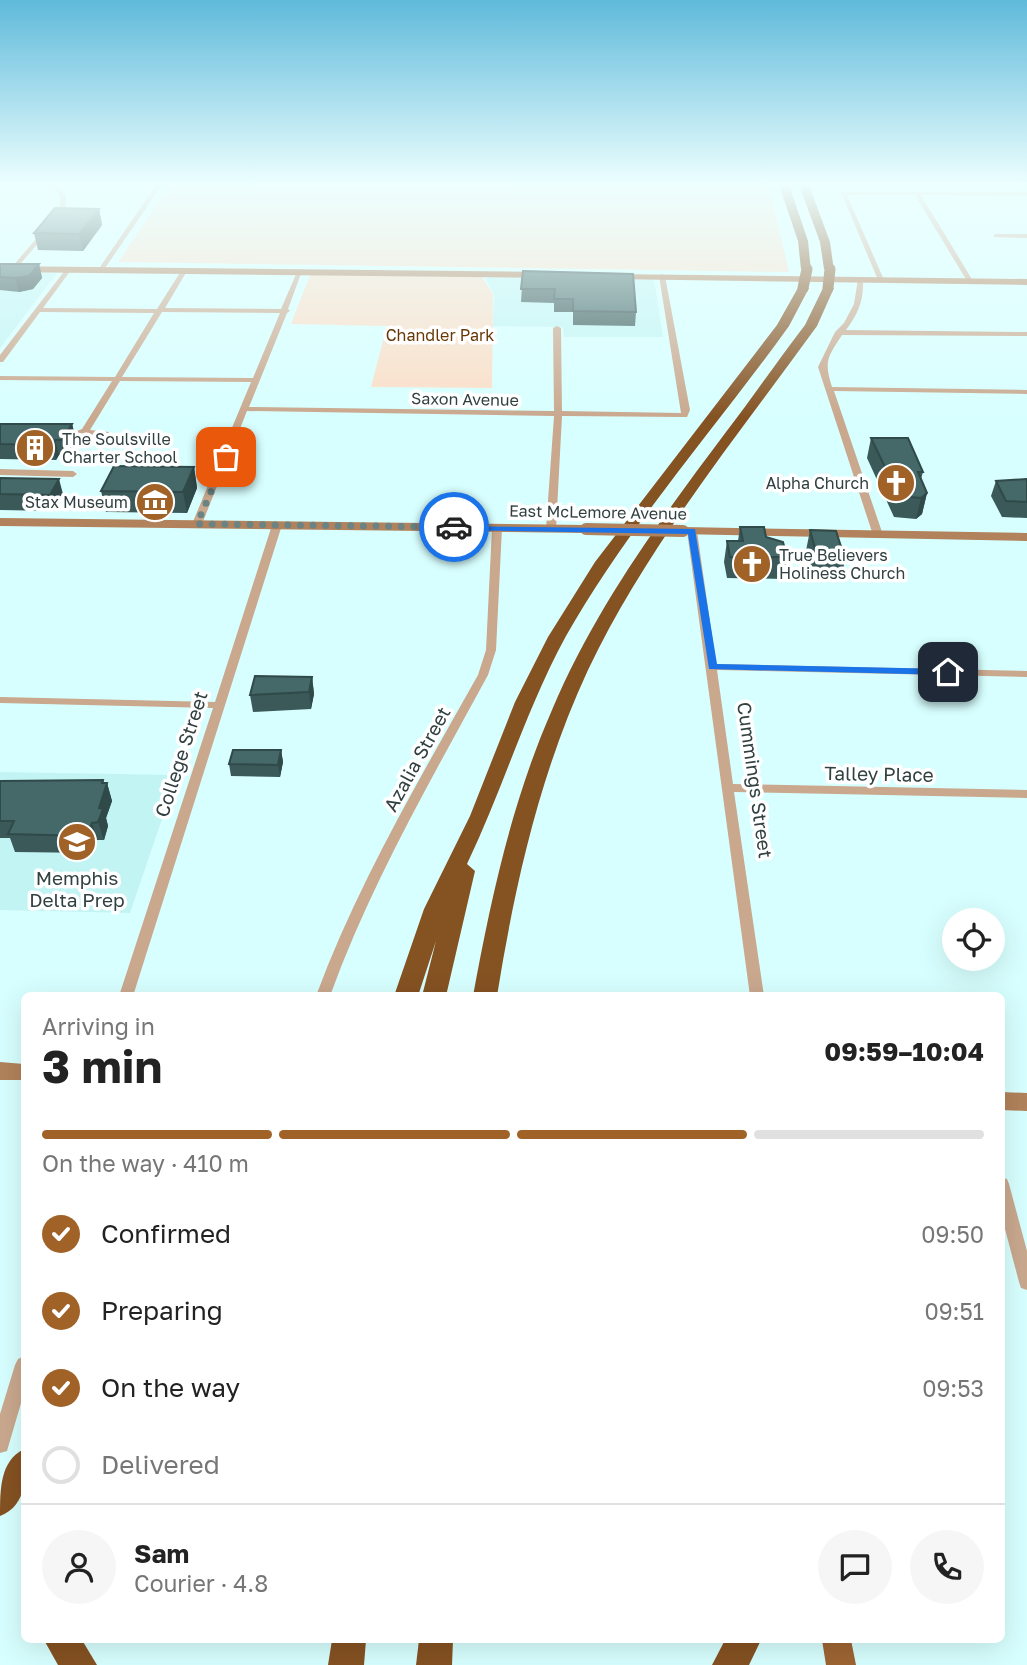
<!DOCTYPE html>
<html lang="en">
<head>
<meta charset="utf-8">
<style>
	body { margin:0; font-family:"Golos Text",sans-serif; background:#f6f6f6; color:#222; height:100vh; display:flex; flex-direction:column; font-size:26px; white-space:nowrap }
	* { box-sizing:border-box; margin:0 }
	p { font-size:23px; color:#767676 }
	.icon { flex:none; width:38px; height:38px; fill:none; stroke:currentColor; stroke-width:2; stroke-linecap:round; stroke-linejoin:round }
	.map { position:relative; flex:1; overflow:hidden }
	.side { position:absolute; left:21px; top:992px; width:984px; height:651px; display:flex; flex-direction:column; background:#fff; border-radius:10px; box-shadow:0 7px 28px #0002 }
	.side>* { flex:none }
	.controls { position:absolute; left:942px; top:908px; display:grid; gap:14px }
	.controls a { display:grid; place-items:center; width:63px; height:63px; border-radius:50%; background:#fff; box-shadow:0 7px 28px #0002; font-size:35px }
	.pin { position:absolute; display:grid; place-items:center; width:60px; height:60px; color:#fff; margin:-30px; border-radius:14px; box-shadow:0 4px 10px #0006 }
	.courier { position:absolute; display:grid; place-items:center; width:70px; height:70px; margin:-35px; border:5px solid #1a73e8; border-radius:50%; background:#fff; color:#222; box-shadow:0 2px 9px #0007 }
	.head em { font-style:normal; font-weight:700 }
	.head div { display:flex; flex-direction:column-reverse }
	.head { display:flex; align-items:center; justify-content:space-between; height:119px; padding:0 21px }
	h1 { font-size:46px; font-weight:700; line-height:52px }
	.bar { display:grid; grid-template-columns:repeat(4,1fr); gap:10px 7px; align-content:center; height:84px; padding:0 21px }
	.bar i { height:9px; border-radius:5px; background:#e0e0e0 }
	.bar .selected { background:#a06227 }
	.bar p { grid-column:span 4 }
	.line { display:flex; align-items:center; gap:18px; padding:0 21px; border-top:2px solid #e0e0e0 }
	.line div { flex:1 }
	.round { display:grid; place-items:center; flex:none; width:74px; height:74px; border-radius:37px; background:#f6f6f6 }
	ol { padding:0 21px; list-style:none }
	li { display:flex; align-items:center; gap:21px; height:77px }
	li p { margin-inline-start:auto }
	li .icon { padding:7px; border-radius:50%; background:#a06227; color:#fff; stroke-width:4 }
	li:last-child { color:#767676 }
	li i { width:38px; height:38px; border:4px solid #e0e0e0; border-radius:50% }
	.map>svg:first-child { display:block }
	.built { fill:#c3f4f4 }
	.green { fill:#fbdec7 }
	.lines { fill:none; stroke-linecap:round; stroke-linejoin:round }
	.street { fill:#c9a88e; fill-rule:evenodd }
	.secondary { fill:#b1825b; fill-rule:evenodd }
	.primary { fill:#9e6533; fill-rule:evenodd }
	.highway { fill:#855222; fill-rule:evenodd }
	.secondary-bridge { stroke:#b1825b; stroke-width:12 }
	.highway-bridge { stroke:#855222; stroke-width:11 }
	.wall { fill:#3b5959 }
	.shaded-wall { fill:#304949 }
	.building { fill:#456868; stroke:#304949; stroke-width:2 }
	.route { fill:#1a73e8 }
	.done { stroke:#6b8383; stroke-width:7; stroke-dasharray:0 12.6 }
	.labels { text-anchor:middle; stroke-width:7; stroke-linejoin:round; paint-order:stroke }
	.far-park-label { font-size:16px; fill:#673806; stroke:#fff }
	.far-street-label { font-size:16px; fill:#314040; stroke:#fff }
	.far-poi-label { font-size:16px; fill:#314040; stroke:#fff; text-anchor:start }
	.street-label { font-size:19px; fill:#314040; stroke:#fff }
	.poi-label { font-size:19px; fill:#314040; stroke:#fff }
</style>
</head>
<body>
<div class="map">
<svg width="1027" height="1665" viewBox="0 0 1027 1665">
	<rect width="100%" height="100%" fill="#d8ffff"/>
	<g class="built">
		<path d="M0 272 57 273 0 348Z"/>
		<path d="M485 278 654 279 663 337H564L563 327 493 326 494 294Z"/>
		<path d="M0 772 177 775 130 913 0 910Z"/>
	</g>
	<g class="green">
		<path d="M170 185H769L789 272 118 262Z"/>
		<path d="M310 275 482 277 493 294 492 388 371 387 387 326 291 324Z"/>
	</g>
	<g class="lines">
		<g class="street">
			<path d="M51 185H57L66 196V211L15 270H11V268L60 211V196Z"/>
			<path d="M156 185H162L103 271H99L98 270Z"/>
			<path d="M841 192H1027V196L921 195 973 281 970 283 967 281 915 195H847L884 280 881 282 878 280Z"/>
			<path d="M995 234H1027V238L993 237Z"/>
			<path d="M66 269 71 270 43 308 157 309 181 271 184 269 187 271 165 308 281 309 297 272 302 271 288 309 290 311 287 313 249 407 554 411 553 328 557 326 561 328 562 411 681 413 659 276 662 274 665 276 690 410 687 417H684L562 416 556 529 551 532 546 529 554 416 247 411 202 524 197 527 192 524 251 382 120 381 90 430 109 432V436L78 433 77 431 82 429 112 381 0 380V376L115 377 154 313 40 312 3 362H0V355ZM162 312 280 313 253 378 122 377Z"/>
			<path d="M858 279 863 280C864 300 858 314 846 330L1027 332V336L842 335C827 358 824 361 832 387L1027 390V394L834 391 883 535 878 538 873 535 818 367 835 332 844 323 854 304Z"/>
			<path d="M0 469 73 471 77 474 73 477 0 475Z"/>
			<path d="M277 522 282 525 133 996H119L213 708 0 703V697L215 702 272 525Z"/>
			<path d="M497 525 502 528 496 650 488 675C431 780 371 883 330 996H316C358 883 419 780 478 675L486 650 492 528Z"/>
			<path d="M692 528 697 531 716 664 1027 671V677L717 670 733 784 1027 790V798L734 792 764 996H750L687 531Z"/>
			<path d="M1001 1177 1007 1179 1009 1184 1027 1251V1290L1021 1288 1019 1282 1001 1214Z"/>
			<path d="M24 1356V1393L9 1444 7 1451 0 1453V1414L15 1365 18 1359Z"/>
		</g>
		<g class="secondary">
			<path d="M0 266 546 272 551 275 546 278 0 272Z"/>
			<path d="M609 274 1027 279V285L612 279 609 278Z"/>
			<path d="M0 518 586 525 593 529 586 533 0 526Z"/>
			<path d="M683 527 1027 533V541L678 534V528Z"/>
			<path d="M0 1062 24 1064V1080H0Z"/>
			<path d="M1001 1092 1027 1093V1111L1001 1110Z"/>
		</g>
		<path class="primary" d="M822 1640H851L856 1665H826Z"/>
		<g class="highway">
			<path d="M779 185H789L808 241 811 271 801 269 798 241Z"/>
			<path d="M799 185H809L830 242 834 271 824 269 820 242Z"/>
			<path d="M799 286 809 288 789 326C715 429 629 525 566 636 526 709 503 789 467 864L475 871 446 996H422L436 941 418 996H394L424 909 470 816 515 702 548 637 595 562 777 325Z"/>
			<path d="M824 286 834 288 817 326C737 437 647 546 588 670 540 773 515 884 497 996H473C491 898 512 801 552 710 595 608 660 520 726 432 753 397 778 360 805 325Z"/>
			<path d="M24 1449C26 1475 28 1505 0 1516 0 1489 0 1461 24 1449Z"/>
			<path d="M44 1640H82L97 1665H58Z"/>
			<path d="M332 1640H366L364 1665H328Z"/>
			<path d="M419 1640H453L452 1665H416Z"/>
			<path d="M725 1640H761L749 1665H712Z"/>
		</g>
		<path class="secondary-bridge" d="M586 529 683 531"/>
		<g class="highway-bridge">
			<path d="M803 288 807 269"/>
			<path d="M828 288 830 269"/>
		</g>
	</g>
	<g class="wall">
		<path d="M99 209 102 225 83 251 38 250 34 233Z"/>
		<path d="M0 264H39L42 278 33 289 19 292 0 290Z"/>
		<path d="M523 271 636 312 635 326 573 325V312H554V303L521 302Z"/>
		<path d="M0 424H72L76 439 66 455H59L56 460 0 459Z"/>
		<path d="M871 438 923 472 921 479 927 493 922 514 916 519 894 517 867 458Z"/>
		<path d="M194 467 197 488 187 513 106 512 101 491Z"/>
		<path d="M0 478 63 494 54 511 0 510Z"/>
		<path d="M1027 479V518L1002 517 991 496 996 481Z"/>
		<path d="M740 527 766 537 787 557 784 579 727 578 724 562 727 541H738Z"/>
		<path d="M810 530 845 559 841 581 814 580 806 551Z"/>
		<path d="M312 677 314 694 311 709 253 712 250 695Z"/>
		<path d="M281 750 283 762 280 777 231 776 229 764Z"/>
		<path d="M103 780 104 783H107L112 801 106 818 108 826 104 840H97L93 853 15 852 10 838H0V781Z"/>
	</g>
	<g class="shaded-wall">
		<path d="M99 209 102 225 83 251 79 234Z"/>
		<path d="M39 264 42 278 33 289 19 292 15 278Z"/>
		<path d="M72 424 76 439 66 455 62 440Z"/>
		<path d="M55 440 59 455 56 460 52 445Z"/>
		<path d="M194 467 197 488 187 513 183 492Z"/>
		<path d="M59 479 63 494 54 511 50 495Z"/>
		<path d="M927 493 922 514 916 519 921 498Z"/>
		<path d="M312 677 314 694 311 709 309 692Z"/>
		<path d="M281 750 283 762 280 777 278 765Z"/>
		<path d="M103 780 106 789 107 783 112 801 106 818 108 826 104 840 98 822 99 808Z"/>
		<path d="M92 823 97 840 93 853 87 836Z"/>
	</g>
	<g class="building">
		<path d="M55 208 99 209 79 234 34 233Z"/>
		<path d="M0 264H39L29 276 15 278 0 277Z"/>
		<path d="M523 271 633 274 636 312 573 311V299H554L555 289H521Z"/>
		<path d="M0 424H72L62 440H55L52 445 0 444Z"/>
		<path d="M871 438H908L923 472H918L927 493 921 498 899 496Z"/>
		<path d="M114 466 194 467 183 492 101 491Z"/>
		<path d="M0 478 59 479 50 495 0 494Z"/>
		<path d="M1027 479V502L1006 501 996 481Z"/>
		<path d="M740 527H764L766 537 783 542 787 557H730L727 541H743Z"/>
		<path d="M810 530 836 531 845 559H818Z"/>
		<path d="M255 676 312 677 309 692 250 695Z"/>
		<path d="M233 750H281L278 765 229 764Z"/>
		<path d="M103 780 102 783H107L99 808 103 809 98 822 92 823 87 836 8 834 14 821H0V781Z"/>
	</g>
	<linearGradient id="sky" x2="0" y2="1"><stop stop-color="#5fbada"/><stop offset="0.44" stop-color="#edffff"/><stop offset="1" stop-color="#edffff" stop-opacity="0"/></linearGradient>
	<rect width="1027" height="418" fill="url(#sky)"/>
	<path class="route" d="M451 526 695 529 717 664 948 669 953 672 948 675 709 669 688 534 454 530Z"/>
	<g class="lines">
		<path class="done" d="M226 457 197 524 454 527"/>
	</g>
	<defs>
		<g id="building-disc" transform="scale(2.0125)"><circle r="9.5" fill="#a06227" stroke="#fff"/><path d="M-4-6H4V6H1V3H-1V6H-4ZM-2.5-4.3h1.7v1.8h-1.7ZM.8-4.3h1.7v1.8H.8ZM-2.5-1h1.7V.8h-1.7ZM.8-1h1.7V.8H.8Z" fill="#fff"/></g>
		<g id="church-disc" transform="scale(2.0125)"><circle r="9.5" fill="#a06227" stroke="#fff"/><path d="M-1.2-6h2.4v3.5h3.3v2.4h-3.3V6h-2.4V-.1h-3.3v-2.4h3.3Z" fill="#fff"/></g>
		<g id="museum-disc" transform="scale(2.0125)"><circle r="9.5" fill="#a06227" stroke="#fff"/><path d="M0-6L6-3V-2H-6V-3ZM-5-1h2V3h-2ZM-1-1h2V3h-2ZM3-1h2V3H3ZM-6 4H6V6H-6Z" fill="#fff"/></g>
		<g id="school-disc" transform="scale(2.0125)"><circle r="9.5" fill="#a06227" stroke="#fff"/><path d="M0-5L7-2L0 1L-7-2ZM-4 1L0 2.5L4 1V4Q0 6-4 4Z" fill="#fff"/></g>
	</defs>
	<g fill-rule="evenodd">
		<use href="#building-disc" x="35" y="448"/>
		<use href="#church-disc" x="896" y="483"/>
		<use href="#museum-disc" x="155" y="502"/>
		<use href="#church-disc" x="752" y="564"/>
		<use href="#school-disc" x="77" y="842"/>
	</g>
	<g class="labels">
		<g class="far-park-label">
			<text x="440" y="341">Chandler Park</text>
		</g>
		<g class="far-street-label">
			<text transform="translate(465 399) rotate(1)" y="6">Saxon Avenue</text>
			<text transform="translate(598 512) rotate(1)" y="6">East McLemore Avenue</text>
		</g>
		<g class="far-poi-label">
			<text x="62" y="445">The Soulsville<tspan x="62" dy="18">Charter School</tspan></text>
			<text x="869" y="489" text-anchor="end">Alpha Church</text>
			<text x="128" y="508" text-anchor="end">Stax Museum</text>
			<text x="779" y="561">True Believers<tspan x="779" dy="18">Holiness Church</tspan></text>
		</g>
		<g class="street-label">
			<text transform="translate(181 754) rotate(-72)" y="7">College Street</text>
			<text transform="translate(417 759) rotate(-61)" y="7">Azalia Street</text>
			<text transform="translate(879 774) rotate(1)" y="7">Talley Place</text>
			<text transform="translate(755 780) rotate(82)" y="7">Cummings Street</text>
		</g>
		<g class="poi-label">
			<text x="77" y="885">Memphis<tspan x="77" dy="22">Delta Prep</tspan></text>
		</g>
	</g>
</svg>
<div class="controls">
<a><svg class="icon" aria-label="locate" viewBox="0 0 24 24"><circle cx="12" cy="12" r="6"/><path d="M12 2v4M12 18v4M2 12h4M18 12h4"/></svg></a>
</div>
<div class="pin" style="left:226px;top:457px;background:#ea580c"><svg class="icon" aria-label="bag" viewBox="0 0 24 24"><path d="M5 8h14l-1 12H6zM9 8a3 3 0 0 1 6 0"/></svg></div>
<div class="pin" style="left:948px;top:672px;background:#1f2937"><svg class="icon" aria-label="home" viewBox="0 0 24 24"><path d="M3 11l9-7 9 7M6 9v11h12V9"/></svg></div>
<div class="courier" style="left:454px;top:527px"><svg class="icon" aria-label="car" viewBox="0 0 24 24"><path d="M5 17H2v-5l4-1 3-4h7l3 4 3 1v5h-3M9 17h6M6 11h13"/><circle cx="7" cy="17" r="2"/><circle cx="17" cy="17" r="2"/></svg></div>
<section class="side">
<div class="head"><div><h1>3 min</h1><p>Arriving in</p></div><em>09:59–10:04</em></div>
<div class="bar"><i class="selected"></i><i class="selected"></i><i class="selected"></i><i></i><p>On the way · 410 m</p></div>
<ol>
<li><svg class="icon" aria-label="check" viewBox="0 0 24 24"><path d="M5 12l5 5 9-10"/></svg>Confirmed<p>09:50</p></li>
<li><svg class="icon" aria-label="check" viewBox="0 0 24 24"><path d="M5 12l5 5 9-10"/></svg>Preparing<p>09:51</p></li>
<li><svg class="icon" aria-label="check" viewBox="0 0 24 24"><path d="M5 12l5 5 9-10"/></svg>On the way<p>09:53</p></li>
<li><i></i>Delivered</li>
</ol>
<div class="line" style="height:126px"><a class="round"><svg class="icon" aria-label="person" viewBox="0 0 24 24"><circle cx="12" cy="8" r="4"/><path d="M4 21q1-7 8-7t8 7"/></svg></a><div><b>Sam</b><p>Courier · 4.8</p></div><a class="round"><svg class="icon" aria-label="chat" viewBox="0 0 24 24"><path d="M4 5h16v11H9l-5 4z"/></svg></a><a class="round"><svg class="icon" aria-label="phone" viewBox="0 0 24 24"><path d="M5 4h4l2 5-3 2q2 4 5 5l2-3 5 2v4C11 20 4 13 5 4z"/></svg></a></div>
</section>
</div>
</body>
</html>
